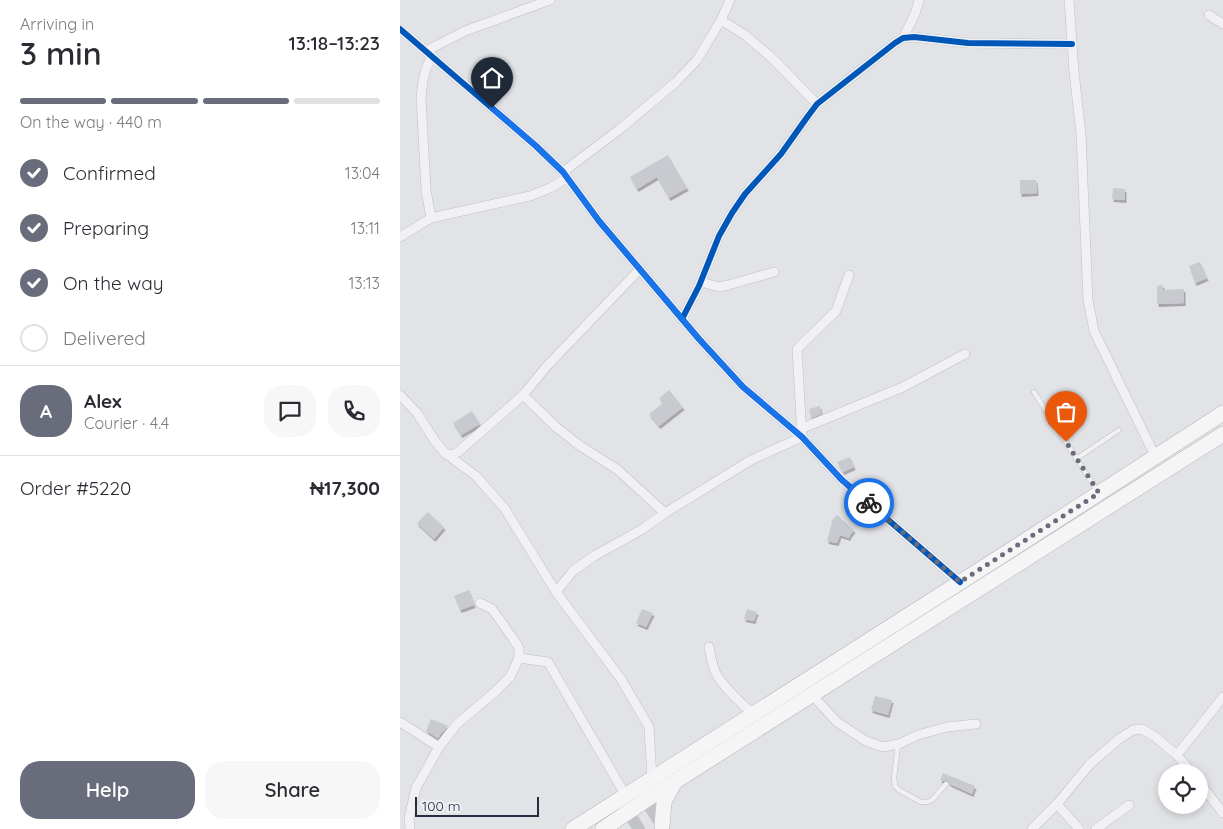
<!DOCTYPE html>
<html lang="en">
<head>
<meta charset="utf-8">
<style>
	body { margin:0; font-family:Quicksand,sans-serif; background:#f7f7f7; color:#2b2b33; height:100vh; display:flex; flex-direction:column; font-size:19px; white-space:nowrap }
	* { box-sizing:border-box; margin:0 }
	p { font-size:16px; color:#7c7c81 }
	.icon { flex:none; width:28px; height:28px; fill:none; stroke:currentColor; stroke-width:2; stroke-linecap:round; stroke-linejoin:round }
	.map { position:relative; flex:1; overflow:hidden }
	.details { display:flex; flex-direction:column; background:#fff; width:400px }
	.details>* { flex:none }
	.buttons { position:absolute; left:758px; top:764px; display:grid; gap:10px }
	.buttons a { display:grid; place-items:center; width:50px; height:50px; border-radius:50%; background:#fff; box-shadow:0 2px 8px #0003; font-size:25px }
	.scale { position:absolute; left:15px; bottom:12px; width:124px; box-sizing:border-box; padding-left:5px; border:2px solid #282c41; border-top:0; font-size:14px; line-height:18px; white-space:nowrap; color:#282c41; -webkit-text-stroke:4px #eff1f7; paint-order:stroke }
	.pin { position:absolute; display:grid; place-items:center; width:42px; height:42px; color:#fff; margin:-51px -21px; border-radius:50% 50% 50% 0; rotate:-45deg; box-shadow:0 0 5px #0007 }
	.pin .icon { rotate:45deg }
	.courier { position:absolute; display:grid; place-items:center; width:50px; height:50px; margin:-25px; border:4px solid #1a73e8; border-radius:50%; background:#fff; color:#222; box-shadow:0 1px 6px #0007 }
	.headline em { font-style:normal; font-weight:600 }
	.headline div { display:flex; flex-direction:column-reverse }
	.headline { display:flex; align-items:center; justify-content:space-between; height:85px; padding:0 20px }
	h1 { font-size:32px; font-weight:600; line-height:38px }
	.bar { display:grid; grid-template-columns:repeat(4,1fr); gap:8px 5px; align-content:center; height:60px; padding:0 20px }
	.bar i { height:6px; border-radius:4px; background:#e1e1e2 }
	.bar .selected { background:#696c7b }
	.bar p { grid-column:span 4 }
	.line { display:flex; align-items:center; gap:12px; padding:0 20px; border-top:1px solid #e1e1e2 }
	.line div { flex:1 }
	.round { display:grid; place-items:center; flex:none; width:52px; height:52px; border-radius:20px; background:#f7f7f7 }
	ol { padding:0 20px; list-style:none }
	li { display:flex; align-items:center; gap:15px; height:55px }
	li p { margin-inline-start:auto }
	li .icon { padding:5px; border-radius:50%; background:#696c7b; color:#fff; stroke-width:4 }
	li:last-child { color:#7c7c81 }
	li i { width:28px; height:28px; border:2px solid #e1e1e2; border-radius:50% }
	.button { display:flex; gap:10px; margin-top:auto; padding:10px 20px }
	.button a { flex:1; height:58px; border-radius:20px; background:#696c7b; color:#fff; font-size:20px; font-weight:600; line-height:58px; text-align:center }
	.button a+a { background:#f7f7f7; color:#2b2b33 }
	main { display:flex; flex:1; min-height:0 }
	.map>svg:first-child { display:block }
	.building { fill:#c9cacf; filter:url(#shadow) }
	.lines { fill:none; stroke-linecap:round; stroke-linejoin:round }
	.service-casing { stroke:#bfc0c5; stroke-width:5.5 }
	.minor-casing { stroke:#bfc0c5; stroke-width:10 }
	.trunk-casing { stroke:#b4b6bc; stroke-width:16 }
	.service { stroke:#f1f1f3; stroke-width:4.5 }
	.minor { stroke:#f1f1f3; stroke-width:9 }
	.secondary { stroke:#c2c3c9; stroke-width:12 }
	.trunk { stroke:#f5f5f6; stroke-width:15 }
	.cycleway-casing { stroke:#eff1f7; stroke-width:9 }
	.cycleway { stroke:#0057b8; stroke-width:6 }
	.done { stroke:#696c7b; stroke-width:5; stroke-dasharray:0 9 }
	.route { stroke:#1a73e8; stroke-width:6 }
</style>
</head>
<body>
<main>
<section class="details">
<div class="headline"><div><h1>3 min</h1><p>Arriving in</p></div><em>13:18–13:23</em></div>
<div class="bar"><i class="selected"></i><i class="selected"></i><i class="selected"></i><i></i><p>On the way · 440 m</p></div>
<ol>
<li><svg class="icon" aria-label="check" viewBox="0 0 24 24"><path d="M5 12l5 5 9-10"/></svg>Confirmed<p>13:04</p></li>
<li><svg class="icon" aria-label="check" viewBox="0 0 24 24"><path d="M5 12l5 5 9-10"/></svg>Preparing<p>13:11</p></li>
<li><svg class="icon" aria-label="check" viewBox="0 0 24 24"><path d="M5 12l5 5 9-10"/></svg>On the way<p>13:13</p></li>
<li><i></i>Delivered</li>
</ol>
<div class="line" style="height:90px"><b class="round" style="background:#696c7b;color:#fff">A</b><div><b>Alex</b><p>Courier · 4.4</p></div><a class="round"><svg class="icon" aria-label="chat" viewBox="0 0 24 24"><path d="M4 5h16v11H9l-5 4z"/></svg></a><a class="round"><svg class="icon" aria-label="phone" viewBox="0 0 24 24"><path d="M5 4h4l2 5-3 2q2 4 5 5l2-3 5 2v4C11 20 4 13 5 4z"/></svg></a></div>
<div class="line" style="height:65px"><div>Order #5220</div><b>₦17,300</b></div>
<div class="button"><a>Help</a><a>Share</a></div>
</section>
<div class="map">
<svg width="823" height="829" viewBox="0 0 823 829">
	<defs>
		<filter id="shadow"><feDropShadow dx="1.5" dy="3" stdDeviation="0" flood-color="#0004"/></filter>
	</defs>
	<rect width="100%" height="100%" fill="#e2e3e7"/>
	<g class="building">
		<path d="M268 155 287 188 269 198 257 177 237 189 230 177Z"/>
		<path d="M620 180H636L637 193 620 194Z"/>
		<path d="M713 188 725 189V200L712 199Z"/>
		<path d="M800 262 807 278 795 283 789 266Z"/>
		<path d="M763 285V290L784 289V303L757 304V286Z"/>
		<path d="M269 390 283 407 259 426 249 414 263 403 259 398Z"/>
		<path d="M420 406 421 414 411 418 409 409Z"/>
		<path d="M72 411 80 424 61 435 53 423Z"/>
		<path d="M450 457 454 467 443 472 437 462Z"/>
		<path d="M28 512 44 527 34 539 17 523Z"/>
		<path d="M437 515 454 530 450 535 449 538 440 535 437 543 427 541 432 522 431 521Z"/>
		<path d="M69 590 74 605 60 610 54 596Z"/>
		<path d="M242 609 253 613 246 627 236 623Z"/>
		<path d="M347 609 357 612 354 621 344 619Z"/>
		<path d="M475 696 492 700 488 715 471 710Z"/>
		<path d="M31 719 48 726 43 732H42L38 738 26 731Z"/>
		<path d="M543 773 575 786 572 794 550 784 547 780 543 781 540 780Z"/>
	</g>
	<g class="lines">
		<g class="service-casing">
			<g id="service">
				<path d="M634 392 698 492"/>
				<path d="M676 459 719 430"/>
				<path d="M498 745 494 778 495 786 499 790 521 802H527L532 800 546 784"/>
			</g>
		</g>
		<g class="minor-casing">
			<g id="minor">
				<path d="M669 0 674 72 681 134 688 300 694 331 755 456"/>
				<path d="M809 15 823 24"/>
				<path d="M321 20 345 35 371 57 417 104"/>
				<path d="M0 29 136 146 163 172 199 221 299 339 343 387 402 437 442 480 560 582"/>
				<path d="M503 38 515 14 519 0"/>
				<path d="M26 51 65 31 150 0"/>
				<path d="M163 172 220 129 276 82 297 60 321 20 330 0"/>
				<path d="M31 218 26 190 21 97 23 81 26 69 32 56"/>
				<path d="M0 237 31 218 130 196 150 188 167 178"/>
				<path d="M301 282 319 287 328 285 374 272"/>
				<path d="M282 319 299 286 319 236 332 213 345 194 381 154 408 116 417 104 495 43 503 38 514 37 568 43 672 44"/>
				<path d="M0 395 17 413 35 441 45 453 52 455 58 452 123 395 147 366 240 269"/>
				<path d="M123 395 156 427 179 445 218 470 265 513"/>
				<path d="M398 430 503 387 565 354"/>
				<path d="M45 453 76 476 105 509 156 592 221 679 249 727 252 779"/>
				<path d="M156 592 173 571 194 556 241 530 265 513 351 460 402 437 397 349 436 311 449 275"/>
				<path d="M309 647C311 657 312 668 318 677 327 691 340 702 353 714"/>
				<path d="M119 658 148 662 226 796"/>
				<path d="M412 695 437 722 466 741 483 747 499 744 518 735 547 727 576 724"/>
				<path d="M0 722 39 747"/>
				<path d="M777 755 823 697"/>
				<path d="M799 782 823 813"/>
				<path d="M657 804 679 829"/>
				<path d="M10 829 9 818 16 788 39 747 57 724 96 691 110 677 119 658V648L112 637 92 609 80 603"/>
				<path d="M632 829 657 804 690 764 719 739 733 730 742 729 754 736 777 755 791 772"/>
				<path d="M696 829 729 805"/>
			</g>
		</g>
		<g class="trunk-casing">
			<g id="trunk">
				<path d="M262 826 264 802 274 783"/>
				<path d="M173 829 617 546 823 413"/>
				<path d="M203 829 246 800 823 434"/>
			</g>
		</g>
		<use href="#service" class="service"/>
		<use href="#minor" class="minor"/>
		<g class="secondary">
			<path d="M241 793 264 829"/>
			<path d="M223 804 239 829"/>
		</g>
		<use href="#trunk" class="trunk"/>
		<g class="cycleway-casing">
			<g id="cycleway">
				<path d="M0 29 136 146 163 172 199 221 299 339 343 387 402 437 442 480 560 582"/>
				<path d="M282 319 299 286 319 236 332 213 345 194 381 154 408 116 417 104 495 43 503 38 514 37 568 43 672 44"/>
			</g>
		</g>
		<use href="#cycleway" class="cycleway"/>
	</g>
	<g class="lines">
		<path class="done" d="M469 503 560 582 699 493 666 442"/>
		<path class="route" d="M92 108 136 146 163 172 199 221 299 339 343 387 402 437 442 480 469 503"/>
	</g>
</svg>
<div class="buttons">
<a><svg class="icon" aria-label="locate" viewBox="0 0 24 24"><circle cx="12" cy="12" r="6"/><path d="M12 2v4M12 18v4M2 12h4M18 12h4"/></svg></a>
</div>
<div class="scale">100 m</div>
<div class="pin" style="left:666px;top:442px;background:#ea580c"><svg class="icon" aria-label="bag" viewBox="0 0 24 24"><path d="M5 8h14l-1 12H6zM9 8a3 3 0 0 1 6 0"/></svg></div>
<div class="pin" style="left:92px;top:108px;background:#1f2937"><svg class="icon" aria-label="home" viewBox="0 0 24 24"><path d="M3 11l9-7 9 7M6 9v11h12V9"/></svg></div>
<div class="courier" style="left:469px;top:503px"><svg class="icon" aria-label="bike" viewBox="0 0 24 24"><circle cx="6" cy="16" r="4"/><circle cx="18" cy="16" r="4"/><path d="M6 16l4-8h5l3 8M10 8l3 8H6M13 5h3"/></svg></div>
</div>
</main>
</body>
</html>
